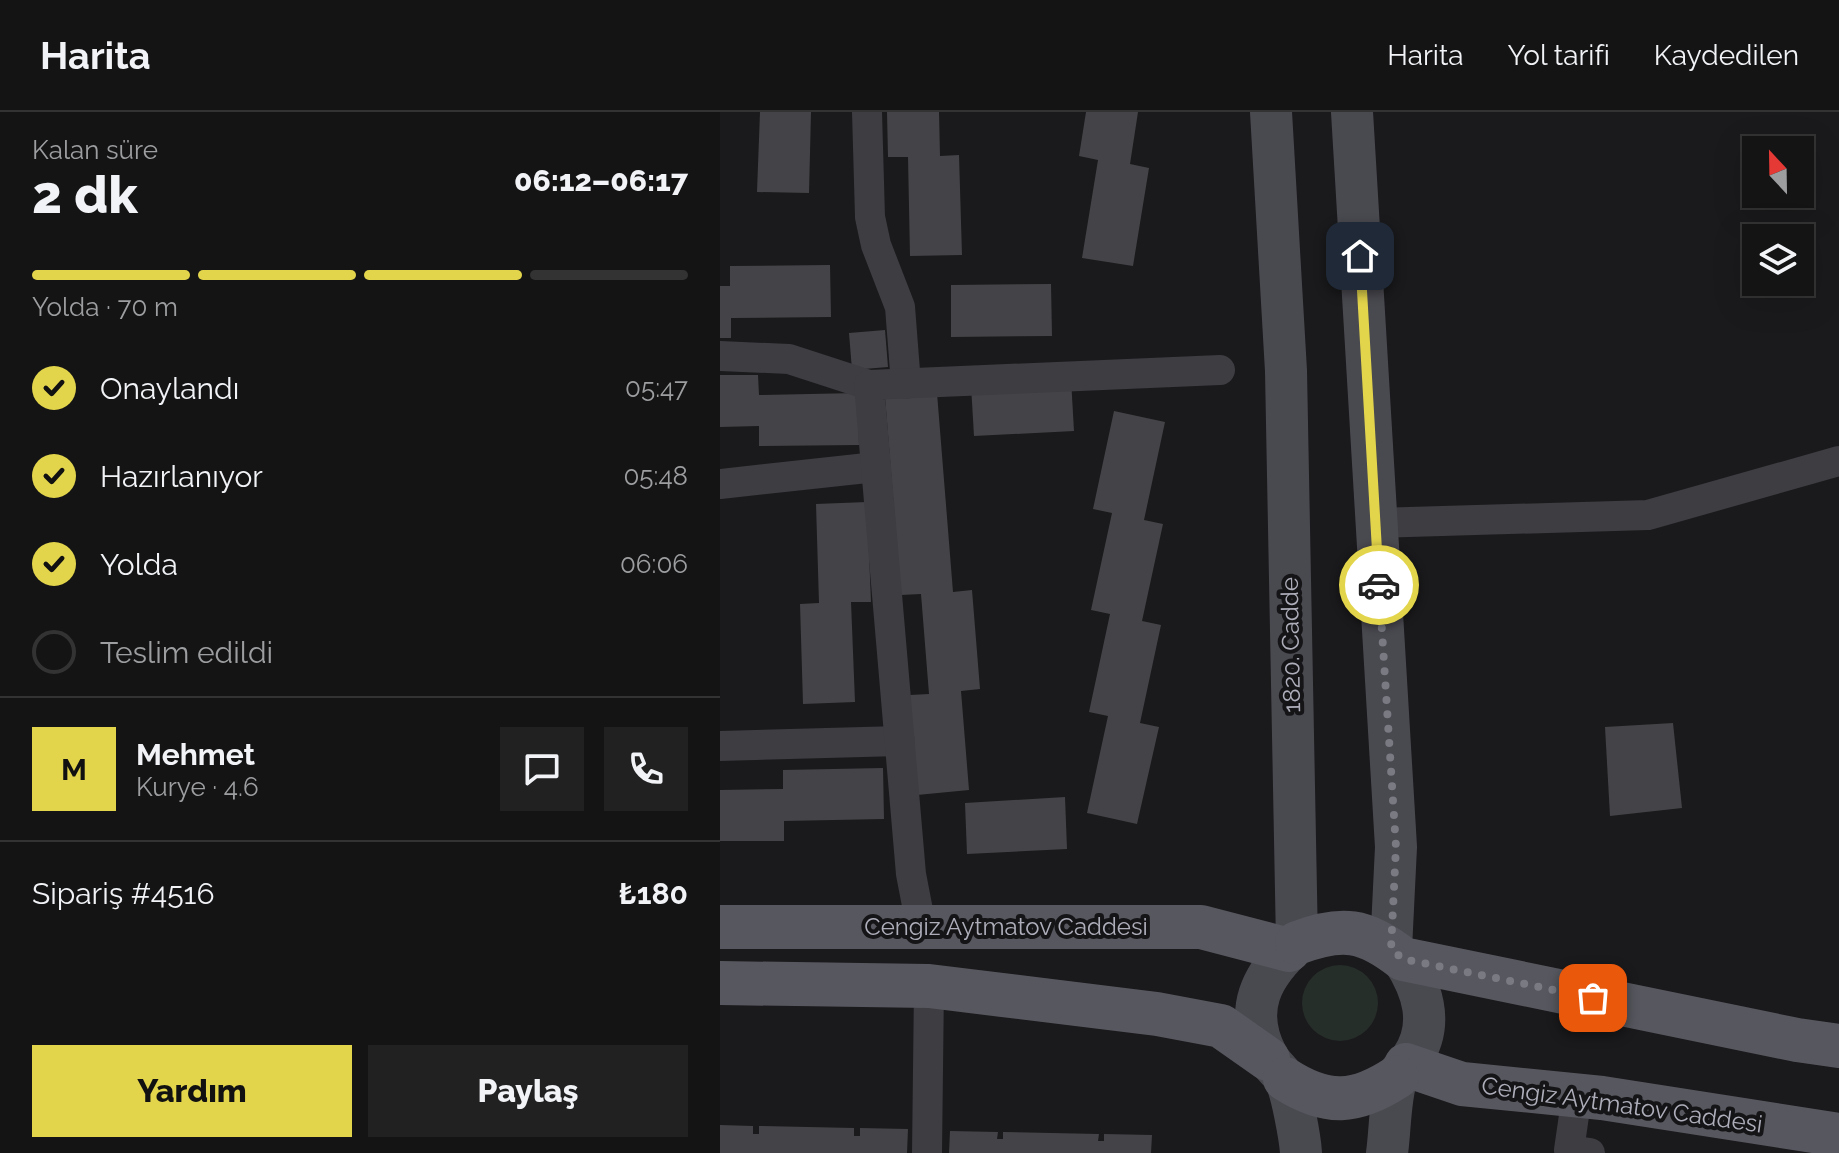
<!DOCTYPE html>
<html lang="tr">
<head>
<meta charset="utf-8">
<style>
	body { margin:0; font-family:Raleway,sans-serif; background:#212122; color:#f1f3f6; height:100vh; display:flex; flex-direction:column; font-size:30px; white-space:nowrap }
	* { box-sizing:border-box; margin:0 }
	p { font-size:26px; color:#9d9ea0 }
	.icon { flex:none; width:44px; height:44px; fill:none; stroke:currentColor; stroke-width:2; stroke-linecap:round; stroke-linejoin:round }
	.map { position:relative; flex:1; overflow:hidden }
	.sheet { display:flex; flex-direction:column; background:#141415; width:720px }
	.sheet>* { flex:none }
	.needle { width:52px; rotate:338deg }
	.fabs { position:absolute; left:1022px; top:24px; display:grid; gap:16px }
	.fabs a { display:grid; place-items:center; width:72px; height:72px; border-radius:0px; background:#141415; box-shadow:0 8px 32px #0002,0 0 0 2px #333334; font-size:40px }
	.pin { position:absolute; display:grid; place-items:center; width:68px; height:68px; color:#fff; margin:-34px; border-radius:16px; box-shadow:0 4px 12px #0006 }
	.courier { position:absolute; display:grid; place-items:center; width:80px; height:80px; margin:-40px; border:6px solid #e3d54b; border-radius:50%; background:#fff; color:#222; box-shadow:0 2px 10px #0007 }
	.overview em { font-style:normal; font-weight:800 }
	.overview div { display:flex; flex-direction:column-reverse }
	.overview { display:flex; align-items:center; justify-content:space-between; height:136px; padding:0 32px }
	h1 { font-size:52px; font-weight:800; line-height:60px }
	.bar { display:grid; grid-template-columns:repeat(4,1fr); gap:12px 8px; align-content:center; height:96px; padding:0 32px }
	.bar i { height:10px; border-radius:6px; background:#333334 }
	.bar .active { background:#e3d54b }
	.bar p { grid-column:span 4 }
	.line { display:flex; align-items:center; gap:20px; padding:0 32px; border-top:2px solid #333334 }
	.line div { flex:1 }
	.round { display:grid; place-items:center; flex:none; width:84px; height:84px; border-radius:0px; background:#212122 }
	ol { padding:0 32px; list-style:none }
	li { display:flex; align-items:center; gap:24px; height:88px }
	li p { margin-inline-start:auto }
	li .icon { padding:8px; border-radius:50%; background:#e3d54b; color:#111; stroke-width:4 }
	li:last-child { color:#9d9ea0 }
	li i { width:44px; height:44px; border:4px solid #333334; border-radius:50% }
	.primary-button { display:flex; gap:16px; margin-top:auto; padding:16px 32px }
	.primary-button a { flex:1; height:92px; border-radius:0px; background:#e3d54b; color:#111; font-size:32px; font-weight:800; line-height:92px; text-align:center }
	.primary-button a+a { background:#212122; color:#f1f3f6 }
	header { display:flex; align-items:center; gap:48px; box-sizing:border-box; height:112px; padding:0 40px; background:#141415; border-bottom:2px solid #333334 }
	header strong { font-size:38px }
	nav { display:flex; gap:44px; margin-inline-start:auto; font-size:28px }
	main { display:flex; flex:1; min-height:0 }
	.map>svg:first-child { display:block }
	.green { fill:#262e29 }
	.building { fill:#444448 }
	.lines { fill:none; stroke-linecap:round; stroke-linejoin:round }
	.minor { stroke:#3d3d42; stroke-width:30 }
	.secondary { stroke:#494950; stroke-width:42 }
	.primary { stroke:#57575f; stroke-width:44 }
	.done { stroke:#7a7a83; stroke-width:8; stroke-dasharray:0 14.4 }
	.route { stroke:#e3d54b; stroke-width:10 }
	.labels { text-anchor:middle; stroke-width:8; stroke-linejoin:round; paint-order:stroke }
	.street-label { font-size:24px; fill:#adaeba; stroke:#151517 }
</style>
</head>
<body>
<header>
<strong>Harita</strong>
<nav><a>Harita</a><a>Yol tarifi</a><a>Kaydedilen</a></nav>
</header>
<main>
<section class="sheet">
<div class="overview"><div><h1>2 dk</h1><p>Kalan süre</p></div><em>06:12–06:17</em></div>
<div class="bar"><i class="active"></i><i class="active"></i><i class="active"></i><i></i><p>Yolda · 70 m</p></div>
<ol>
<li><svg class="icon" aria-label="check" viewBox="0 0 24 24"><path d="M5 12l5 5 9-10"/></svg>Onaylandı<p>05:47</p></li>
<li><svg class="icon" aria-label="check" viewBox="0 0 24 24"><path d="M5 12l5 5 9-10"/></svg>Hazırlanıyor<p>05:48</p></li>
<li><svg class="icon" aria-label="check" viewBox="0 0 24 24"><path d="M5 12l5 5 9-10"/></svg>Yolda<p>06:06</p></li>
<li><i></i>Teslim edildi</li>
</ol>
<div class="line" style="height:144px"><b class="round" style="background:#e3d54b;color:#111">M</b><div><b>Mehmet</b><p>Kurye · 4.6</p></div><a class="round"><svg class="icon" aria-label="chat" viewBox="0 0 24 24"><path d="M4 5h16v11H9l-5 4z"/></svg></a><a class="round"><svg class="icon" aria-label="phone" viewBox="0 0 24 24"><path d="M5 4h4l2 5-3 2q2 4 5 5l2-3 5 2v4C11 20 4 13 5 4z"/></svg></a></div>
<div class="line" style="height:104px"><div>Sipariş #4516</div><b>₺180</b></div>
<div class="primary-button"><a>Yardım</a><a>Paylaş</a></div>
</section>
<div class="map">
<svg width="1119" height="1041" viewBox="0 0 1119 1041">
	<rect width="100%" height="100%" fill="#1a1a1c"/>
	<circle class="green" cx="620" cy="891" r="38"/>
	<g class="building">
		<path d="M40 0H91L89 81 37 80Z"/>
		<path d="M167 0H219L220 44 239 43 242 143 190 144 188 45H168Z"/>
		<path d="M366 0H418L410 52 429 56 413 154 362 146 378 48 359 44Z"/>
		<path d="M110 153 111 205 11 206V226H0V174H10V154Z"/>
		<path d="M331 172 332 224 231 225V173Z"/>
		<path d="M165 218 168 255 132 258 129 221Z"/>
		<path d="M0 263H38L39 283 138 281 139 333 39 334V314L0 315Z"/>
		<path d="M351 267 354 319 254 324 251 273Z"/>
		<path d="M217 281 233 480 252 478 260 577 241 579 249 678 197 683 190 583 209 582 201 482 181 483 165 285Z"/>
		<path d="M394 299 445 310 424 408 443 412 422 509 441 513 420 611 439 615 417 712 367 701 388 604 369 600 390 502 371 498 392 401 373 397Z"/>
		<path d="M147 390 151 490H131L135 590 83 592 80 492 99 491 96 392Z"/>
		<path d="M953 611 962 696 890 704 885 615Z"/>
		<path d="M163 656 164 707 64 709V729H0V678L63 677V658Z"/>
		<path d="M345 685 347 737 247 742 245 691Z"/>
		<path d="M0 1013 33 1014V1022H39V1014L134 1016V1024H140V1016L188 1017 187 1041H0Z"/>
		<path d="M230 1019 278 1020 277 1027H283V1020L379 1022 378 1029H384V1022L432 1023 431 1041H229Z"/>
	</g>
	<g class="lines">
		<g class="minor">
			<path d="M147 0 150 105 156 133 180 195 186 272"/>
			<path d="M0 244 69 247 149 273"/>
			<path d="M0 372 156 355"/>
			<path d="M655 411 928 403 1119 349"/>
			<path d="M0 634 180 629"/>
			<path d="M201 814 191 762 149 273 500 258"/>
			<path d="M857 983 849 1038 870 1041"/>
			<path d="M207 1041 209 874"/>
		</g>
		<g class="secondary">
			<path d="M551 0 566 259 577 831C541 863 523 898 547 944 551 953 562 960 566 969 572 983 580 1025 581 1041"/>
			<path d="M632 0 676 735 671 837"/>
			<path d="M667 1041C670 1021 670 984 677 966 679 959 687 953 692 946 714 913 703 878 683 847"/>
		</g>
		<g class="primary">
			<path d="M0 815H481L569 838"/>
			<path d="M577 831C622 814 645 817 683 847L1077 928 1119 934"/>
			<path d="M0 871 209 874 437 902 501 914 548 947"/>
			<path d="M686 953 742 972 882 986 1119 1023"/>
			<path d="M565 967C607 994 636 992 677 965"/>
		</g>
	</g>
	<g class="lines">
		<path class="done" d="M659 473 676 735 671 837 683 847 873 886"/>
		<path class="route" d="M640 144 659 473"/>
	</g>
	<g class="labels">
		<g class="street-label">
			<text transform="translate(571 533) rotate(-91)" y="8">1820. Cadde</text>
			<text x="286" y="823">Cengiz Aytmatov Caddesi</text>
			<text transform="translate(902 993) rotate(8)" y="8">Cengiz Aytmatov Caddesi</text>
		</g>
	</g>
</svg>
<div class="fabs">
<a><svg class="needle" viewBox="-14 -14 28 28"><path d="M0-13l5 13h-10z" fill="#e53935"/><path d="M0 13l5-13h-10z" fill="#9d9ea0"/></svg></a>
<a><svg class="icon" aria-label="layers" viewBox="0 0 24 24"><path d="M12 4l9 5-9 5-9-5zM3 14l9 5 9-5"/></svg></a>
</div>
<div class="pin" style="left:873px;top:886px;background:#ea580c"><svg class="icon" aria-label="bag" viewBox="0 0 24 24"><path d="M5 8h14l-1 12H6zM9 8a3 3 0 0 1 6 0"/></svg></div>
<div class="pin" style="left:640px;top:144px;background:#1f2937"><svg class="icon" aria-label="home" viewBox="0 0 24 24"><path d="M3 11l9-7 9 7M6 9v11h12V9"/></svg></div>
<div class="courier" style="left:659px;top:473px"><svg class="icon" aria-label="car" viewBox="0 0 24 24"><path d="M5 17H2v-5l4-1 3-4h7l3 4 3 1v5h-3M9 17h6M6 11h13"/><circle cx="7" cy="17" r="2"/><circle cx="17" cy="17" r="2"/></svg></div>
</div>
</main>
</body>
</html>
